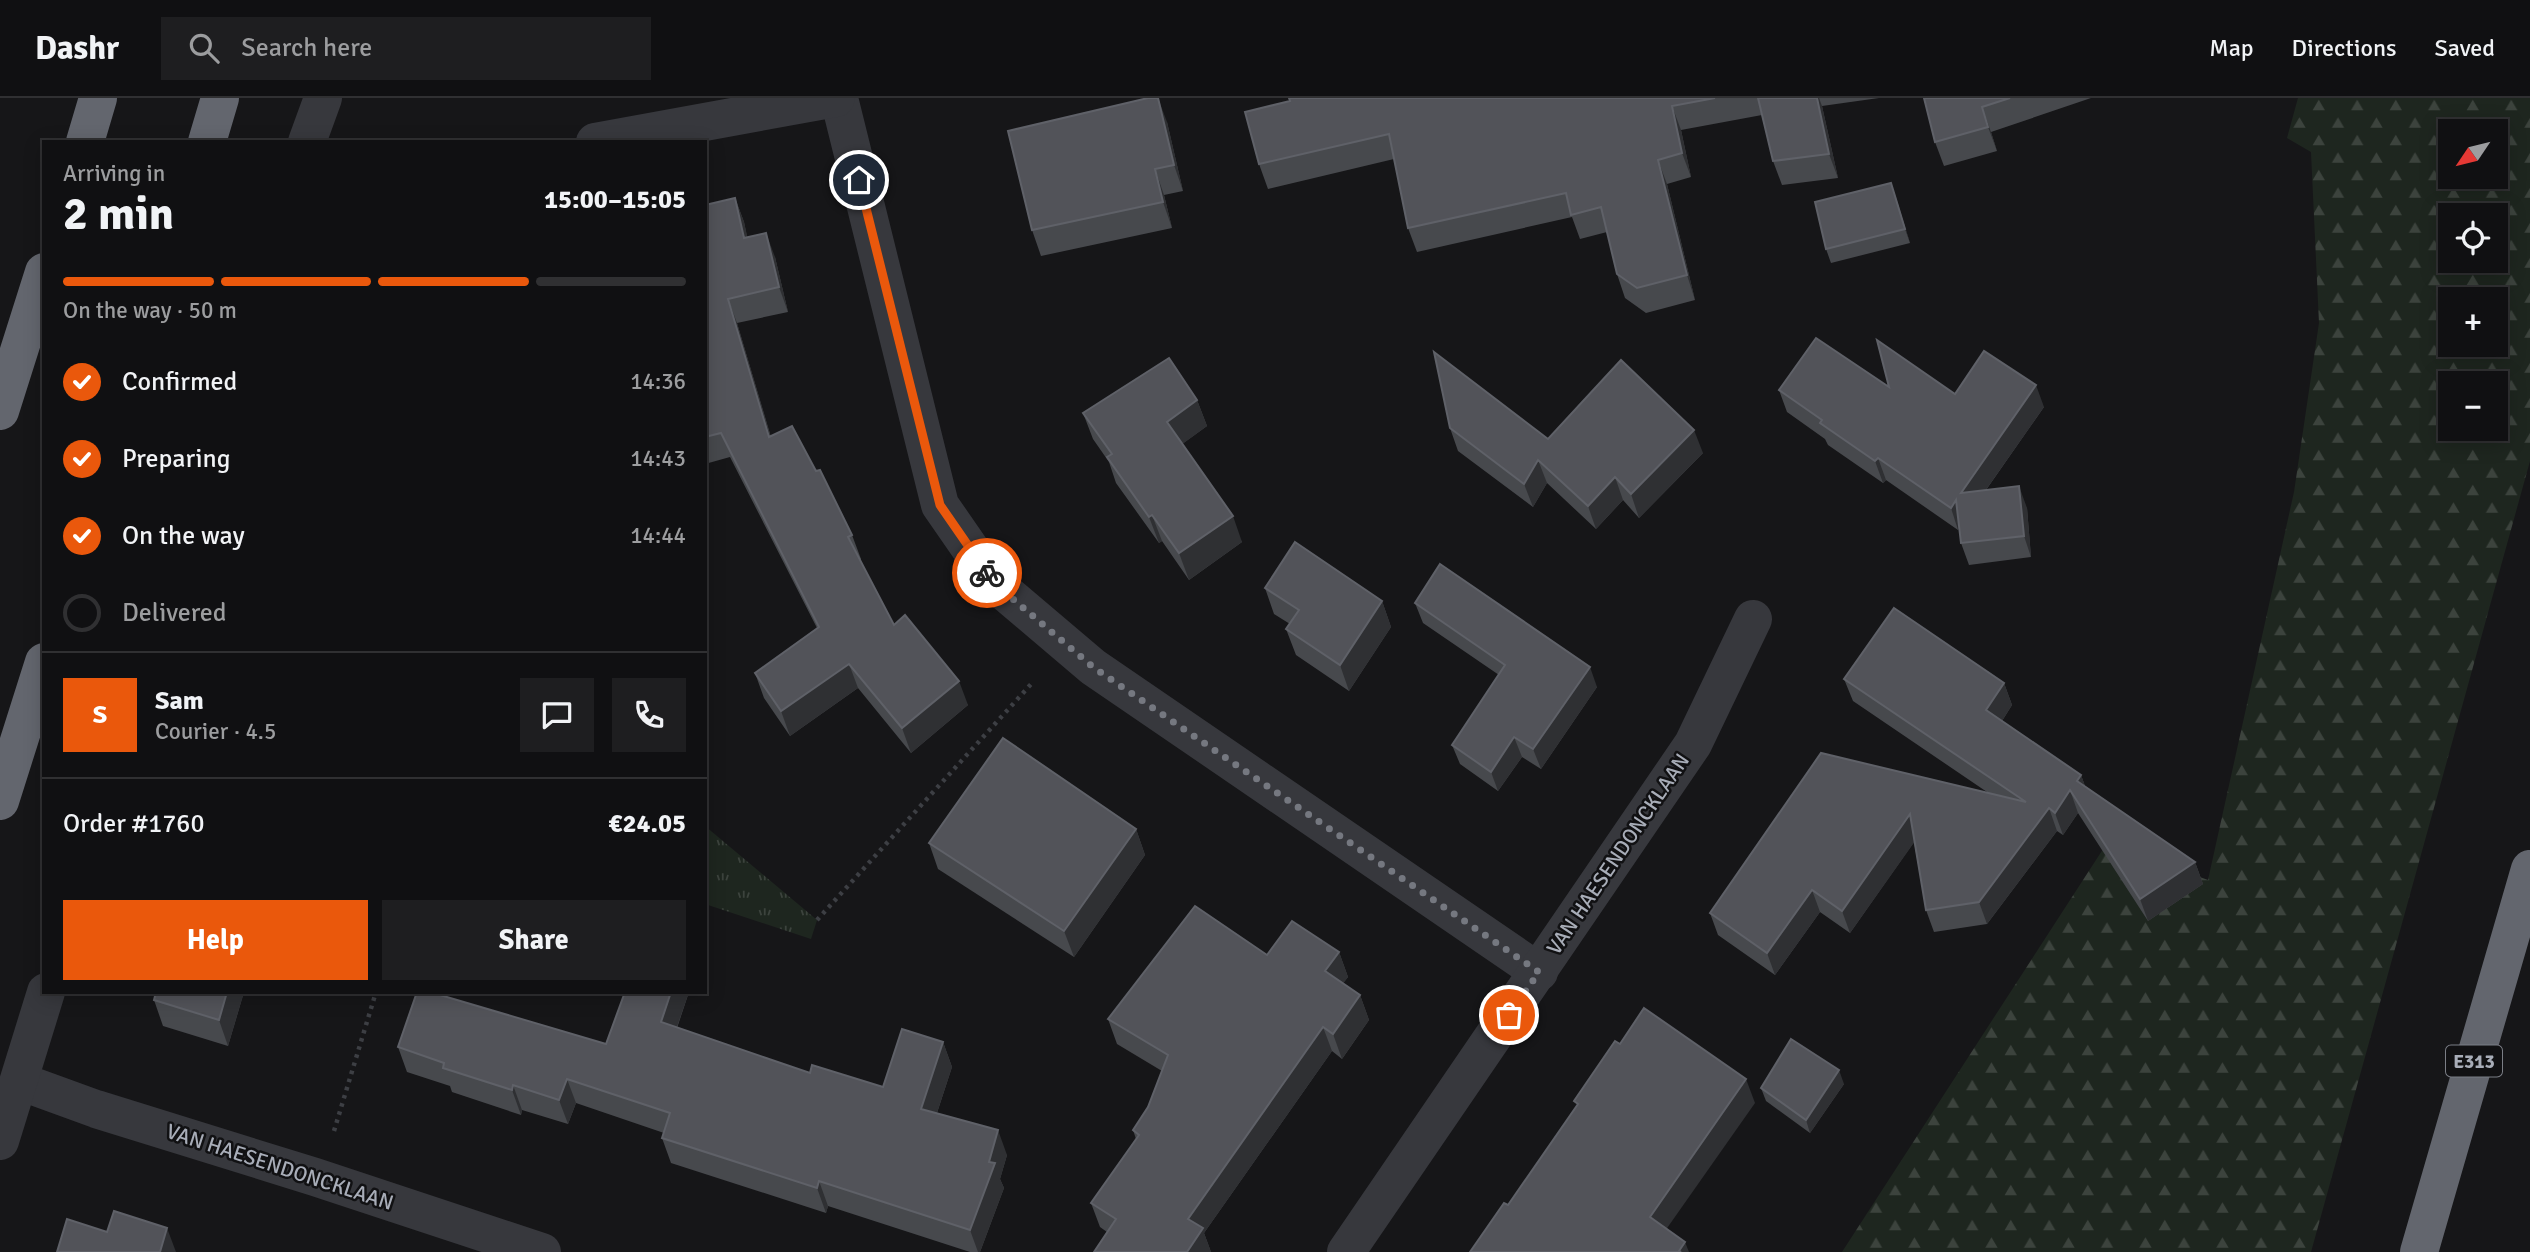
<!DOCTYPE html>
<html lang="en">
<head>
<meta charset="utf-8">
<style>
	body { margin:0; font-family:Signika,sans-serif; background:#1e1e20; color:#f1f3f6; height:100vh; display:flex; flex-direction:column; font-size:26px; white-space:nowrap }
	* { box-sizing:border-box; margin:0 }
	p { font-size:23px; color:#9c9d9f }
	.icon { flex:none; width:38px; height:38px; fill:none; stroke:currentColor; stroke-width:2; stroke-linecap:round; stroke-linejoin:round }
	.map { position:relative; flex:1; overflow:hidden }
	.sheet { position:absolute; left:42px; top:42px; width:665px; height:854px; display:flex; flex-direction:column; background:#101012; border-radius:0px; box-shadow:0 4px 18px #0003,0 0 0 2px #303032 }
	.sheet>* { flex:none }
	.needle { width:46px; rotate:235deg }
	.buttons { position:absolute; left:2438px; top:21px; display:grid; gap:14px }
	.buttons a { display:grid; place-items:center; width:70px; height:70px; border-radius:0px; background:#101012; box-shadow:0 4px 18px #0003,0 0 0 2px #303032; font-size:35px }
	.pin { position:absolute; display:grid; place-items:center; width:60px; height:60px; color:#fff; margin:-30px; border:4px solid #fff; border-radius:50%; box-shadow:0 2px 7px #0007 }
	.courier { position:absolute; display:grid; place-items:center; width:70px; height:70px; margin:-35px; border:5px solid #ea580c; border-radius:50%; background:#fff; color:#222; box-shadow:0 2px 9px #0007 }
	.head em { font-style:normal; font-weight:800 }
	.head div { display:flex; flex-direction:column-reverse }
	.head { display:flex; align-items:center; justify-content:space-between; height:119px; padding:0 21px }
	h1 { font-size:46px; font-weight:800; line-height:52px }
	.bar { display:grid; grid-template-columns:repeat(4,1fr); gap:10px 7px; align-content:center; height:84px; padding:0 21px }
	.bar i { height:9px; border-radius:5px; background:#303032 }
	.bar .current { background:#ea580c }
	.bar p { grid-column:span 4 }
	.line { display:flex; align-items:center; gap:18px; padding:0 21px; border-top:2px solid #303032 }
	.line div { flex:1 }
	.round { display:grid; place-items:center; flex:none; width:74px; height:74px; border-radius:0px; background:#1e1e20 }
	ol { padding:0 21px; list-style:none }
	li { display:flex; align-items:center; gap:21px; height:77px }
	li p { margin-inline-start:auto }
	li .icon { padding:7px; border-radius:50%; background:#ea580c; color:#fff; stroke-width:4 }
	li:last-child { color:#9c9d9f }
	li i { width:38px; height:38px; border:4px solid #303032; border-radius:50% }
	.cta { display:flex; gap:14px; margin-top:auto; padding:14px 21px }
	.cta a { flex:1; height:80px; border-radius:0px; background:#ea580c; color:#fff; font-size:28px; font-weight:800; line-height:80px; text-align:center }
	.cta a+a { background:#1e1e20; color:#f1f3f6 }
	header { display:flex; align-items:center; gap:42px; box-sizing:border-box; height:98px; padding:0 35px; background:#101012; border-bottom:2px solid #303032 }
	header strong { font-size:33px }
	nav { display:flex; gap:38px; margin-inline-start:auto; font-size:24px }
	.search { width:490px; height:63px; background:#1e1e20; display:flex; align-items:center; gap:18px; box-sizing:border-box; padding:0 24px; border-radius:0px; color:#9c9d9f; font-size:26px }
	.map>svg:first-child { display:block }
	.forest { fill:url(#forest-firs); fill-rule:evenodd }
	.park { fill:url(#park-tufts) }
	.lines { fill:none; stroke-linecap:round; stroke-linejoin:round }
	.path { stroke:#3d3f44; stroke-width:4.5; stroke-dasharray:3.5 5; stroke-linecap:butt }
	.street { stroke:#37383d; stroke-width:38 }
	.highway { stroke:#63666e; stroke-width:38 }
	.wall { fill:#47494d }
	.shaded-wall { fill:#2f3033 }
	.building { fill:#525359; stroke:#5f6168; stroke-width:2 }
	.done { stroke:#757880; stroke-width:7; stroke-dasharray:0 12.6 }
	.route { stroke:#ea580c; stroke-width:9 }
	.labels { text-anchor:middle; stroke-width:5; stroke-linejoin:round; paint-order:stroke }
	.shield { fill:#111113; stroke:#7b7e86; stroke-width:2 }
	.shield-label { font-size:19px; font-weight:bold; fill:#a8adb8 }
	.street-label { font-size:21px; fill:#a8adb8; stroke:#111113 }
</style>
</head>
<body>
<header>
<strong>Dashr</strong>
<div class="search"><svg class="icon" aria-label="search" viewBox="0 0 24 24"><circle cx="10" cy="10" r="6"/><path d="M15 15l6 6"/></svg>Search here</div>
<nav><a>Map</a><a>Directions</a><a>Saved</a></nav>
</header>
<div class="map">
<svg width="2530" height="1154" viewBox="0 0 2530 1154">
	<defs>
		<pattern id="forest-firs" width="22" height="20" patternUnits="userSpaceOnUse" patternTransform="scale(1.75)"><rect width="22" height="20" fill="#1e261f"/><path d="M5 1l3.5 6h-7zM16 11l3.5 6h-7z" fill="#3c433d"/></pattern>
		<pattern id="park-tufts" width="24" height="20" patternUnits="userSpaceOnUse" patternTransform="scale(1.75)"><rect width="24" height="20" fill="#1e261f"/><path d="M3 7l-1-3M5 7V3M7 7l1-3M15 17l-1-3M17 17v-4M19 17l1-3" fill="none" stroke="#3c433d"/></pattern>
	</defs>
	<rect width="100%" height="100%" fill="#161618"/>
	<path class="forest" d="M2298 0H2530V363L2311 1154H1842L2107 745 2208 782 2294 394 2319 225 2311 54 2287 40ZM2450 33H2496V79H2450ZM2450 117H2496V163H2450ZM2450 201H2496V247H2450ZM2450 285H2496V331H2450Z"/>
	<path class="park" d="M705 728 817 822 811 841 705 806Z"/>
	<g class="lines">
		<g class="path">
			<path d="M817 822 1033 584"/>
			<path d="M334 1033 376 894"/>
		</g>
		<g class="street">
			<path d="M839 0 940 407 994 485 1093 569 1539 874"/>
			<path d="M307 44 323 0"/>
			<path d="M595 44 836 0"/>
			<path d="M19 983 96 1011 315 1079 542 1154"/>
			<path d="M0 1043 46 894"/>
			<path d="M1346 1154 1693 646 1753 521"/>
		</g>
		<g class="highway">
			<path d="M85 44 98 0"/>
			<path d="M207 44 220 0"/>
			<path d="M0 313 44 174"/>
			<path d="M0 703 44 564"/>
			<path d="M2419 1154 2530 771"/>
		</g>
	</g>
	<g class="wall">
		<path d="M1289 0H1879L1822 8 1838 80 1782 87 1773 63 1762 17 1681 32 1691 79 1667 86 1695 202 1646 215 1625 200 1617 176 1607 134 1580 141 1572 119 1417 154 1408 130 1394 61 1268 91 1259 66 1290 3Z"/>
		<path d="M1924 0H2091L1991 34 1997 53 1944 68 1935 44Z"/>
		<path d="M1167 24 1183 93 1164 97 1172 130 1041 158 1032 132Z"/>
		<path d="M1891 85 1910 145 1831 165 1826 151Z"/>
		<path d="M735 100 744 124 747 139 775 159 788 214 737 225 771 339 816 373 852 437 861 461 860 462 894 527 968 607 911 655 858 590 790 638 764 600 755 575 817 530 730 359 705 366V107Z"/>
		<path d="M1889 289 1955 296 2044 309 1986 392 2027 410 2031 459 1969 467 1961 445 1959 430 1958 432 1886 382 1883 385 1828 347 1825 341 1787 314 1779 292Z"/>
		<path d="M1197 302 1207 328 1182 346 1242 444 1189 482 1162 443 1159 445 1116 385 1109 364 1093 341 1083 315Z"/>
		<path d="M1450 330 1548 341 1703 355 1639 420 1623 402 1596 431 1547 385 1533 409 1458 353Z"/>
		<path d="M1265 490 1382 503 1391 529 1349 593 1296 557 1286 531 1290 526 1274 516Z"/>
		<path d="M1415 505 1597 589 1541 671 1522 659 1498 693 1460 666 1452 647 1499 577 1423 525Z"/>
		<path d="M1844 581 2004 585 2012 607 2002 623 2081 677 2085 688 2195 764 2203 786 2148 823 2078 715 2063 737 2057 733 1987 826 1934 834 1926 812 1914 744 1850 835 1820 814 1775 877 1718 837 1710 815 1987 694 1853 603Z"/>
		<path d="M1136 731 1145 757 1074 859 938 771 929 745Z"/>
		<path d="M1339 854 1348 879 1343 885 1360 897 1369 922 1342 961 1332 953 1204 1135 1211 1154H1094L1107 1134 1100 1129 1091 1105 1136 1041 1133 1032 1148 1009 1162 973 1117 946 1108 921 1267 857Z"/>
		<path d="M244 894 228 948 163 928 154 902Z"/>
		<path d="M689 894 677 930 810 975 883 989 943 944 952 969 937 1015 1007 1057 1000 1081 1004 1090 980 1154H970L828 1108 826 1115 671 1065 662 1040 664 1035 576 1005 568 1026 522 1012 521 1017 452 994 450 988 407 974 398 949 606 946Z"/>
		<path d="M1844 986 1810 1035 1766 1003 1761 990Z"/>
	</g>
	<g class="shaded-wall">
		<path d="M1158 0 1167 24 1183 93 1174 67Z"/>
		<path d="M1817 0H1819L1822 8 1838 80 1829 56Z"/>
		<path d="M1672 8 1681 32 1691 79 1682 55Z"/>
		<path d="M1982 9 1991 34 1997 53 1988 29Z"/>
		<path d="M1658 62 1667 86 1695 202 1687 177Z"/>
		<path d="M1155 71 1164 97 1172 130 1163 104Z"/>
		<path d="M1891 85 1896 99 1910 145 1905 131Z"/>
		<path d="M735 100 744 124 753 164 744 140Z"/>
		<path d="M766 135 775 159 788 214 779 189Z"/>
		<path d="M728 201 737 225 778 364 769 339Z"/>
		<path d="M2036 287 2044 309 1969 416 1961 395Z"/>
		<path d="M1197 302 1207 328 1177 350 1167 324Z"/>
		<path d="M1694 332 1703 355 1639 420 1631 396Z"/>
		<path d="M1878 360 1886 382 1883 385 1875 363Z"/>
		<path d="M1538 362 1547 385 1533 409 1524 386Z"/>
		<path d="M1615 379 1623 402 1596 431 1588 408Z"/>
		<path d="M2019 388 2027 410 2031 459 2024 438Z"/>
		<path d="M1956 402 1964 423 1958 432 1951 410Z"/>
		<path d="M1152 417 1162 443 1159 445 1149 419Z"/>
		<path d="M1233 418 1242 444 1189 482 1179 455Z"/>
		<path d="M1382 503 1391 529 1349 593 1340 567Z"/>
		<path d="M849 566 858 590 790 638 781 613Z"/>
		<path d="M1590 569 1597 589 1541 671 1533 651Z"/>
		<path d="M959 583 968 607 911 655 902 630Z"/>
		<path d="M2004 585 2012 607 1995 634 1986 612Z"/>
		<path d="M1514 639 1522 659 1498 693 1491 674Z"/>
		<path d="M2081 677 2089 699 2077 683Z"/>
		<path d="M2070 692 2078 715 2063 737 2055 715Z"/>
		<path d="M2049 710 2057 733 1987 826 1979 804Z"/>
		<path d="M1910 716 1918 739 1850 835 1842 813Z"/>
		<path d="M1136 731 1145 757 1074 859 1064 833Z"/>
		<path d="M2195 764 2203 786 2148 823 2140 801Z"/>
		<path d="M1812 792 1820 814 1775 877 1767 855Z"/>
		<path d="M1339 854 1348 879 1334 898 1325 873Z"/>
		<path d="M227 894H244L228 948 219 922Z"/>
		<path d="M671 894H689L670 949 661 924Z"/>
		<path d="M1360 897 1369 922 1342 961 1333 936Z"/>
		<path d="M1323 929 1332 953 1204 1135 1211 1154H1187L1188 1121Z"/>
		<path d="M943 944 952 969 930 1036 921 1011Z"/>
		<path d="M1839 972 1844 986 1810 1035 1806 1022Z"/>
		<path d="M567 981 576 1005 568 1026 559 1002Z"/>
		<path d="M1746 981 1755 1005 1658 1143 1650 1119Z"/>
		<path d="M513 987 522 1012 521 1017 512 992Z"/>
		<path d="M998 1032 1007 1057 1000 1081 1004 1090 980 1154H978L970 1132Z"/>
		<path d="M819 1083 828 1108 826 1115 817 1090Z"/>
		<path d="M167 1130 176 1154H160Z"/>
		<path d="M1685 1144 1689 1154H1680L1679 1153Z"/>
	</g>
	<g class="building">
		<path d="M1148 0H1158L1174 67 1155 71 1163 104 1032 132 1008 33Z"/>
		<path d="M1289 0H1715L1672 8 1682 55 1658 62 1687 177 1637 190 1617 176 1601 109 1571 117 1566 95 1408 130 1389 36 1259 66 1245 14 1290 3Z"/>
		<path d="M1758 0H1817L1829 56 1773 63Z"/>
		<path d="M1924 0H2010L1982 9 1988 29 1935 44Z"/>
		<path d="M1891 85 1905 131 1826 151 1815 104Z"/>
		<path d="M735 100 744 140 766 135 779 189 728 201 769 339 792 328 816 373 820 372 852 437 848 439 894 527 905 517 959 583 902 630 849 566 781 613 755 575 819 529 721 335 705 339V107Z"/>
		<path d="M1816 240 1889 289 1877 242 1955 296 1984 253 2036 287 1961 395 2019 388 2024 438 1961 445 1956 402 1951 410 1878 360 1875 363 1820 325 1822 322 1779 292Z"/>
		<path d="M1434 254 1548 341 1621 262 1694 332 1631 396 1615 379 1588 408 1538 362 1524 386 1450 330Z"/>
		<path d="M1169 260 1197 302 1167 324 1233 418 1179 455 1152 417 1149 419 1107 359 1112 356 1083 315Z"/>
		<path d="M1295 444 1382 503 1340 567 1286 531 1299 512 1265 490Z"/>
		<path d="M1440 466 1590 569 1533 651 1514 639 1491 674 1452 647 1505 567 1415 505Z"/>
		<path d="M1894 510 2004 585 1986 612 2081 677 2077 683 2195 764 2140 801 2070 692 2055 715 2049 710 1979 804 1926 812 1910 716 1842 813 1812 792 1767 855 1710 815 1821 655 2026 704 1844 581Z"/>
		<path d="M1003 640 1136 731 1064 833 929 745Z"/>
		<path d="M1195 808 1267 857 1292 823 1339 854 1325 873 1360 897 1333 936 1323 929 1188 1121 1203 1130 1187 1154H1094L1116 1121 1091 1105 1139 1037 1133 1032 1148 1009 1168 957 1108 921Z"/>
		<path d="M156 894H227L219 922 154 902Z"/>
		<path d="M417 894H430L606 946 625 894H671L661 924 810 975 812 967 883 989 902 931 943 944 921 1011 998 1032 989 1064 995 1065 970 1132 819 1083 817 1090 662 1040 670 1015 567 981 559 1002 513 987 512 992 443 970 444 965 398 949Z"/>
		<path d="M1644 910 1746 981 1650 1119 1685 1144 1679 1153 1681 1154H1470L1504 1105 1508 1107 1578 1006 1574 1003 1615 943 1620 946Z"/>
		<path d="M1791 941 1839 972 1806 1022 1761 990Z"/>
		<path d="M114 1113 167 1130 160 1154H57L67 1121 107 1134Z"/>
	</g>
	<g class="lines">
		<path class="done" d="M987 475 994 485 1093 569 1539 874 1509 917"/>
		<path class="route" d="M859 82 940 407 987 475"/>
	</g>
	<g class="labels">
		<rect class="shield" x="2446" y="947.5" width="56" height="31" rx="5"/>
		<g class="shield-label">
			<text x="2474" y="970">E313</text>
		</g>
		<g class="street-label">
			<text transform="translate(1618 756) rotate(-56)" y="7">VAN HAESENDONCKLAAN</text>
			<text transform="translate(280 1069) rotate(18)" y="7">VAN HAESENDONCKLAAN</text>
		</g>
	</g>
</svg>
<div class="buttons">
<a><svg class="needle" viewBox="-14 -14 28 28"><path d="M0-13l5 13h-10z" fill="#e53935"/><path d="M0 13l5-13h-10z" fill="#9c9d9f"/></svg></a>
<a><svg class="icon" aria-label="locate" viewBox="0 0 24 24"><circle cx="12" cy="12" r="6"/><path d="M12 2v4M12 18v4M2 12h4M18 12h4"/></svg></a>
<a>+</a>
<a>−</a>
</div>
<div class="pin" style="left:1509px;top:917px;background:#ea580c"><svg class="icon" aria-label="bag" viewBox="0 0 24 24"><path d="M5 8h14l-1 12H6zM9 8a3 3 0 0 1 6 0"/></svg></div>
<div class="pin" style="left:859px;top:82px;background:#1f2937"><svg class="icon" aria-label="home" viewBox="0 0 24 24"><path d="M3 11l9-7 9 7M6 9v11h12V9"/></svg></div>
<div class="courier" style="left:987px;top:475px"><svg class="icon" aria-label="bike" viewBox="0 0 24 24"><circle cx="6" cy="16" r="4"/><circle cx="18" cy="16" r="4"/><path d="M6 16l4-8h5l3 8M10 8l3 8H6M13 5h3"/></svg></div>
<section class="sheet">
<div class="head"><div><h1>2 min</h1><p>Arriving in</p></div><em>15:00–15:05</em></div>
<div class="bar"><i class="current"></i><i class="current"></i><i class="current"></i><i></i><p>On the way · 50 m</p></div>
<ol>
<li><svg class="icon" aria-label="check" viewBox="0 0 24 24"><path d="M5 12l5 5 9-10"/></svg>Confirmed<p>14:36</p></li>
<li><svg class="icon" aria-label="check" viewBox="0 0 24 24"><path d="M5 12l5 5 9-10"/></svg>Preparing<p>14:43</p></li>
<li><svg class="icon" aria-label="check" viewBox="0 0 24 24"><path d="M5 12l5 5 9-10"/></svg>On the way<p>14:44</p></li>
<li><i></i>Delivered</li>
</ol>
<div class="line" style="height:126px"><b class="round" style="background:#ea580c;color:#fff">S</b><div><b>Sam</b><p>Courier · 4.5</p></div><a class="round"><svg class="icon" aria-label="chat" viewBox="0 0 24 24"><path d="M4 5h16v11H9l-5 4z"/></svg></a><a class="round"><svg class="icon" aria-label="phone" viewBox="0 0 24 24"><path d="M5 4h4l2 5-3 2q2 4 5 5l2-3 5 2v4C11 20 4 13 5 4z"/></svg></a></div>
<div class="line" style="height:91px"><div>Order #1760</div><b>€24.05</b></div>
<div class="cta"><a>Help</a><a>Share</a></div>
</section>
</div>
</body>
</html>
